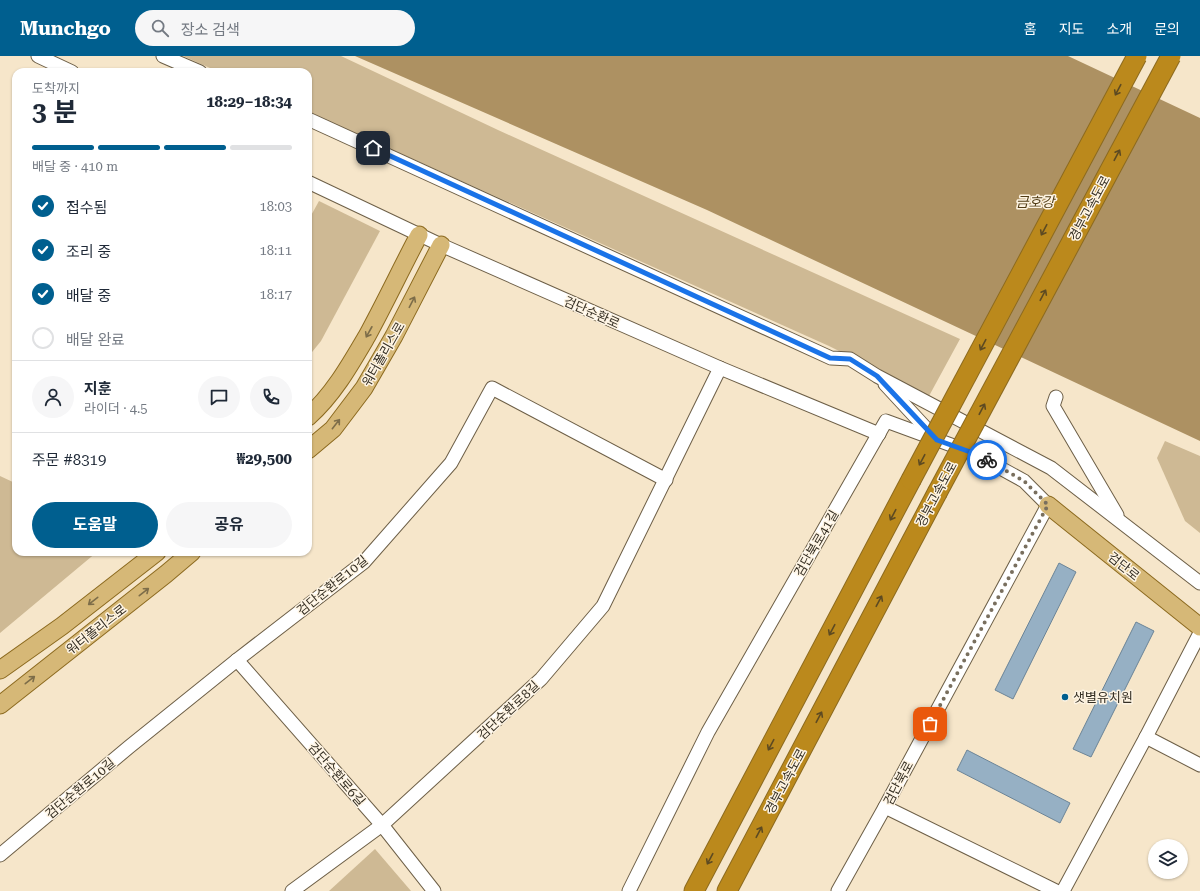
<!DOCTYPE html>
<html lang="ko">
<head>
<meta charset="utf-8">
<style>
	body { margin:0; font-family:"Roboto Serif","Noto Sans KR",serif; background:#f6f6f7; color:#1f2937; height:100vh; display:flex; flex-direction:column; font-size:15px; white-space:nowrap }
	* { box-sizing:border-box; margin:0 }
	p { font-size:13px; color:#747a83 }
	.icon { flex:none; width:22px; height:22px; fill:none; stroke:currentColor; stroke-width:2; stroke-linecap:round; stroke-linejoin:round }
	.map { position:relative; flex:1; overflow:hidden }
	.sheet { position:absolute; left:12px; top:12px; width:300px; height:488px; display:flex; flex-direction:column; background:#fff; border-radius:12px; box-shadow:0 1px 3px #0004 }
	.sheet>* { flex:none }
	.buttons { position:absolute; left:1148px; top:783px; display:grid; gap:8px }
	.buttons a { display:grid; place-items:center; width:40px; height:40px; border-radius:50%; background:#fff; box-shadow:0 1px 3px #0004; font-size:20px }
	.pin { position:absolute; display:grid; place-items:center; width:34px; height:34px; color:#fff; margin:-17px; border-radius:8px; box-shadow:0 2px 6px #0006 }
	.courier { position:absolute; display:grid; place-items:center; width:40px; height:40px; margin:-20px; border:3px solid #1a73e8; border-radius:50%; background:#fff; color:#222; box-shadow:0 1px 5px #0007 }
	.summary em { font-style:normal; font-weight:700 }
	.summary div { display:flex; flex-direction:column-reverse }
	.summary { display:flex; align-items:center; justify-content:space-between; height:68px; padding:0 20px }
	h1 { font-size:26px; font-weight:700; line-height:30px }
	.bar { display:grid; grid-template-columns:repeat(4,1fr); gap:6px 4px; align-content:center; height:48px; padding:0 20px }
	.bar i { height:5px; border-radius:3px; background:#e0e1e3 }
	.bar .active { background:#005f8f }
	.bar p { grid-column:span 4 }
	.line { display:flex; align-items:center; gap:10px; padding:0 20px; border-top:1px solid #e0e1e3 }
	.line div { flex:1 }
	.round { display:grid; place-items:center; flex:none; width:42px; height:42px; border-radius:21px; background:#f6f6f7 }
	ol { padding:0 20px; list-style:none }
	li { display:flex; align-items:center; gap:12px; height:44px }
	li p { margin-inline-start:auto }
	li .icon { padding:4px; border-radius:50%; background:#005f8f; color:#fff; stroke-width:4 }
	li:last-child { color:#747a83 }
	li i { width:22px; height:22px; border:2px solid #e0e1e3; border-radius:50% }
	.cta { display:flex; gap:8px; margin-top:auto; padding:8px 20px }
	.cta a { flex:1; height:46px; border-radius:24px; background:#005f8f; color:#fff; font-size:16px; font-weight:700; line-height:46px; text-align:center }
	.cta a+a { background:#f6f6f7; color:#1f2937 }
	header { display:flex; align-items:center; gap:24px; box-sizing:border-box; height:56px; padding:0 20px; background:#005f8f; color:#fff }
	header strong { font-size:19px }
	nav { display:flex; gap:22px; margin-inline-start:auto; font-size:14px }
	.search { width:280px; height:36px; background:#f6f6f7; display:flex; align-items:center; gap:10px; box-sizing:border-box; padding:0 14px; border-radius:22px; color:#747a83; font-size:15px }
	.map>svg:first-child { display:block }
	.green { fill:#ceb994 }
	.water { fill:#ad9162 }
	.building { fill:#96b0c4; stroke:#6b8497 }
	.lines { fill:none; stroke-linecap:round; stroke-linejoin:round }
	.minor-casing { stroke:#6d5f47; stroke-width:15 }
	.major-casing { stroke:#8c6a1f; stroke-width:19 }
	.highway-casing { stroke:#8c6a1f; stroke-width:21 }
	.minor { stroke:#fff; stroke-width:13 }
	.major { stroke:#d6b877; stroke-width:17 }
	.highway { stroke:#bb891c; stroke-width:19 }
	.highway-bridge-casing { stroke:#8c6a1f; stroke-width:21; stroke-linecap:butt }
	.highway-bridge { stroke:#bb891c; stroke-width:19 }
	.oneway { stroke:#5d4a22 }
	.oneway2 { stroke:#7d6d49 }
	.done { stroke:#796f5e; stroke-width:4; stroke-dasharray:0 7.2 }
	.route { stroke:#1a73e8; stroke-width:5 }
	.poi-dot { fill:#005f8f; stroke:#fef4e3; stroke-width:1.5 }
	.labels { text-anchor:middle; stroke-width:3; stroke-linejoin:round; paint-order:stroke }
	.street-label { font-size:13px; fill:#352f24; stroke:#fef4e3 }
	.poi-label { font-size:13px; fill:#352f24; stroke:#fef4e3; text-anchor:start }
	.water-label { font-size:14px; font-style:italic; fill:#513c15; stroke:#fef4e3 }
</style>
</head>
<body>
<header>
<strong>Munchgo</strong>
<div class="search"><svg class="icon" aria-label="search" viewBox="0 0 24 24"><circle cx="10" cy="10" r="6"/><path d="M15 15l6 6"/></svg>장소 검색</div>
<nav><a>홈</a><a>지도</a><a>소개</a><a>문의</a></nav>
</header>
<div class="map">
<svg width="1200" height="835" viewBox="0 0 1200 835">
	<rect width="100%" height="100%" fill="#f6e6ca"/>
	<g class="green">
		<path d="M183 0H341L498 74 960 283 929 340 829 290 308 56V16H219Z"/>
		<path d="M319 145 380 175 321 285 308 301V165Z"/>
		<path d="M1165 385 1200 400V477L1185 465 1157 402Z"/>
		<path d="M0 420 15 427 16 426V496H97L0 577Z"/>
		<path d="M375 793 411 835H329Z"/>
	</g>
	<path class="water" d="M355 0H1068L1200 62V385L707 154Z"/>
	<g class="building">
		<path d="M1059 507 1076 516 1013 643 995 634Z"/>
		<path d="M1136 566 1154 575 1091 701 1073 693Z"/>
		<path d="M967 694 1070 747 1060 767 957 714Z"/>
	</g>
	<g class="lines">
		<g class="minor-casing">
			<g id="minor">
				<path d="M38 0 72 16"/>
				<path d="M163 0 200 16"/>
				<path d="M308 63 831 302 850 303 877 320 1051 412 1200 527"/>
				<path d="M308 126 441 189 720 312 879 378"/>
				<path d="M885 328 934 381"/>
				<path d="M1056 341 1053 350 1117 459"/>
				<path d="M237 604 382 769 434 835"/>
				<path d="M1146 681 1200 709"/>
				<path d="M885 751 1056 835"/>
				<path d="M0 799 129 691 237 604 364 506 451 407 492 332 666 424"/>
				<path d="M292 835 382 769 541 623 603 550 720 312"/>
				<path d="M629 835 708 676 886 365 973 397 1024 425 1048 449 885 751 838 835"/>
				<path d="M1063 835 1146 681 1200 577"/>
			</g>
		</g>
		<g class="major-casing">
			<g id="major">
				<path d="M308 361C333 339 350 309 367 280 385 247 401 213 419 179"/>
				<path d="M308 394 333 373 364 332 394 280 441 189"/>
				<path d="M1048 449 1200 571"/>
				<path d="M0 614 62 570 157 496"/>
				<path d="M0 649 166 518 192 496"/>
			</g>
		</g>
		<g class="highway-casing">
			<g id="highway">
				<path d="M694 835 911 424"/>
				<path d="M727 835 937 437"/>
			</g>
		</g>
		<use href="#minor" class="minor"/>
		<use href="#major" class="major"/>
		<use href="#highway" class="highway"/>
		<g class="highway-bridge-casing">
			<g id="highway-bridge">
				<path d="M911 424 1137 0"/>
				<path d="M937 437 1171 0"/>
			</g>
		</g>
		<use href="#highway-bridge" class="highway-bridge"/>
	</g>
	<defs><path id="oneway-shaft" d="M-6 0H5M1.5-3L5.5 0L1.5 3" fill="none" stroke-width="1.6" stroke-linecap="round" stroke-linejoin="round"/></defs>
	<g class="oneway">
		<use href="#oneway-shaft" transform="translate(1118 34) rotate(118)"/>
		<use href="#oneway-shaft" transform="translate(1117 99) rotate(-62)"/>
		<use href="#oneway-shaft" transform="translate(1044 174) rotate(118)"/>
		<use href="#oneway-shaft" transform="translate(1043 239) rotate(-62)"/>
		<use href="#oneway-shaft" transform="translate(983 289) rotate(118)"/>
		<use href="#oneway-shaft" transform="translate(982 353) rotate(-62)"/>
		<use href="#oneway-shaft" transform="translate(922 404) rotate(118)"/>
		<use href="#oneway-shaft" transform="translate(893 459) rotate(118)"/>
		<use href="#oneway-shaft" transform="translate(879 545) rotate(-62)"/>
		<use href="#oneway-shaft" transform="translate(832 574) rotate(118)"/>
		<use href="#oneway-shaft" transform="translate(819 661) rotate(-62)"/>
		<use href="#oneway-shaft" transform="translate(771 689) rotate(118)"/>
		<use href="#oneway-shaft" transform="translate(759 776) rotate(-62)"/>
		<use href="#oneway-shaft" transform="translate(710 803) rotate(118)"/>
	</g>
	<g class="oneway2">
		<use href="#oneway-shaft" transform="translate(412 246) rotate(-63)"/>
		<use href="#oneway-shaft" transform="translate(369 276) rotate(119)"/>
		<use href="#oneway-shaft" transform="translate(336 368) rotate(-52)"/>
		<use href="#oneway-shaft" transform="translate(144 536) rotate(-38)"/>
		<use href="#oneway-shaft" transform="translate(93 545) rotate(142)"/>
		<use href="#oneway-shaft" transform="translate(30 624) rotate(-38)"/>
	</g>
	<g class="lines">
		<path class="done" d="M930 668 1048 449 1024 425 987 404"/>
		<path class="route" d="M373 92 830 302 850 303 877 320 937 384 973 397 987 404"/>
	</g>
	<circle class="poi-dot" cx="1065" cy="641" r="4"/>
	<g class="labels">
		<g class="street-label">
			<text transform="translate(1089 152) rotate(-62)" y="5">경부고속도로</text>
			<text transform="translate(592 256) rotate(24)" y="5">검단순환로</text>
			<text transform="translate(383 298) rotate(-60)" y="5">워터폴리스로</text>
			<text transform="translate(936 438) rotate(-62)" y="5">경부고속도로</text>
			<text transform="translate(816 487) rotate(-60)" y="5">검단북로41길</text>
			<text transform="translate(1124 510) rotate(39)" y="5">검단로</text>
			<text transform="translate(332 529) rotate(-39)" y="5">검단순환로10길</text>
			<text transform="translate(96 573) rotate(-38)" y="5">워터폴리스로</text>
			<text transform="translate(508 654) rotate(-43)" y="5">검단순환로8길</text>
			<text transform="translate(337 718) rotate(49)" y="5">검단순환로6길</text>
			<text transform="translate(785 725) rotate(-62)" y="5">경부고속도로</text>
			<text transform="translate(898 727) rotate(-62)" y="5">검단북로</text>
			<text transform="translate(80 732) rotate(-40)" y="5">검단순환로10길</text>
		</g>
		<g class="poi-label">
			<text x="1073" y="646">샛별유치원</text>
		</g>
		<g class="water-label">
			<text x="1035" y="151">금호강</text>
		</g>
	</g>
</svg>
<div class="buttons">
<a><svg class="icon" aria-label="layers" viewBox="0 0 24 24"><path d="M12 4l9 5-9 5-9-5zM3 14l9 5 9-5"/></svg></a>
</div>
<div class="pin" style="left:930px;top:668px;background:#ea580c"><svg class="icon" aria-label="bag" viewBox="0 0 24 24"><path d="M5 8h14l-1 12H6zM9 8a3 3 0 0 1 6 0"/></svg></div>
<div class="pin" style="left:373px;top:92px;background:#1f2937"><svg class="icon" aria-label="home" viewBox="0 0 24 24"><path d="M3 11l9-7 9 7M6 9v11h12V9"/></svg></div>
<div class="courier" style="left:987px;top:404px"><svg class="icon" aria-label="bike" viewBox="0 0 24 24"><circle cx="6" cy="16" r="4"/><circle cx="18" cy="16" r="4"/><path d="M6 16l4-8h5l3 8M10 8l3 8H6M13 5h3"/></svg></div>
<section class="sheet">
<div class="summary"><div><h1>3 분</h1><p>도착까지</p></div><em>18:29–18:34</em></div>
<div class="bar"><i class="active"></i><i class="active"></i><i class="active"></i><i></i><p>배달 중 · 410 m</p></div>
<ol>
<li><svg class="icon" aria-label="check" viewBox="0 0 24 24"><path d="M5 12l5 5 9-10"/></svg>접수됨<p>18:03</p></li>
<li><svg class="icon" aria-label="check" viewBox="0 0 24 24"><path d="M5 12l5 5 9-10"/></svg>조리 중<p>18:11</p></li>
<li><svg class="icon" aria-label="check" viewBox="0 0 24 24"><path d="M5 12l5 5 9-10"/></svg>배달 중<p>18:17</p></li>
<li><i></i>배달 완료</li>
</ol>
<div class="line" style="height:72px"><a class="round"><svg class="icon" aria-label="person" viewBox="0 0 24 24"><circle cx="12" cy="8" r="4"/><path d="M4 21q1-7 8-7t8 7"/></svg></a><div><b>지훈</b><p>라이더 · 4.5</p></div><a class="round"><svg class="icon" aria-label="chat" viewBox="0 0 24 24"><path d="M4 5h16v11H9l-5 4z"/></svg></a><a class="round"><svg class="icon" aria-label="phone" viewBox="0 0 24 24"><path d="M5 4h4l2 5-3 2q2 4 5 5l2-3 5 2v4C11 20 4 13 5 4z"/></svg></a></div>
<div class="line" style="height:52px"><div>주문 #8319</div><b>₩29,500</b></div>
<div class="cta"><a>도움말</a><a>공유</a></div>
</section>
</div>
</body>
</html>
